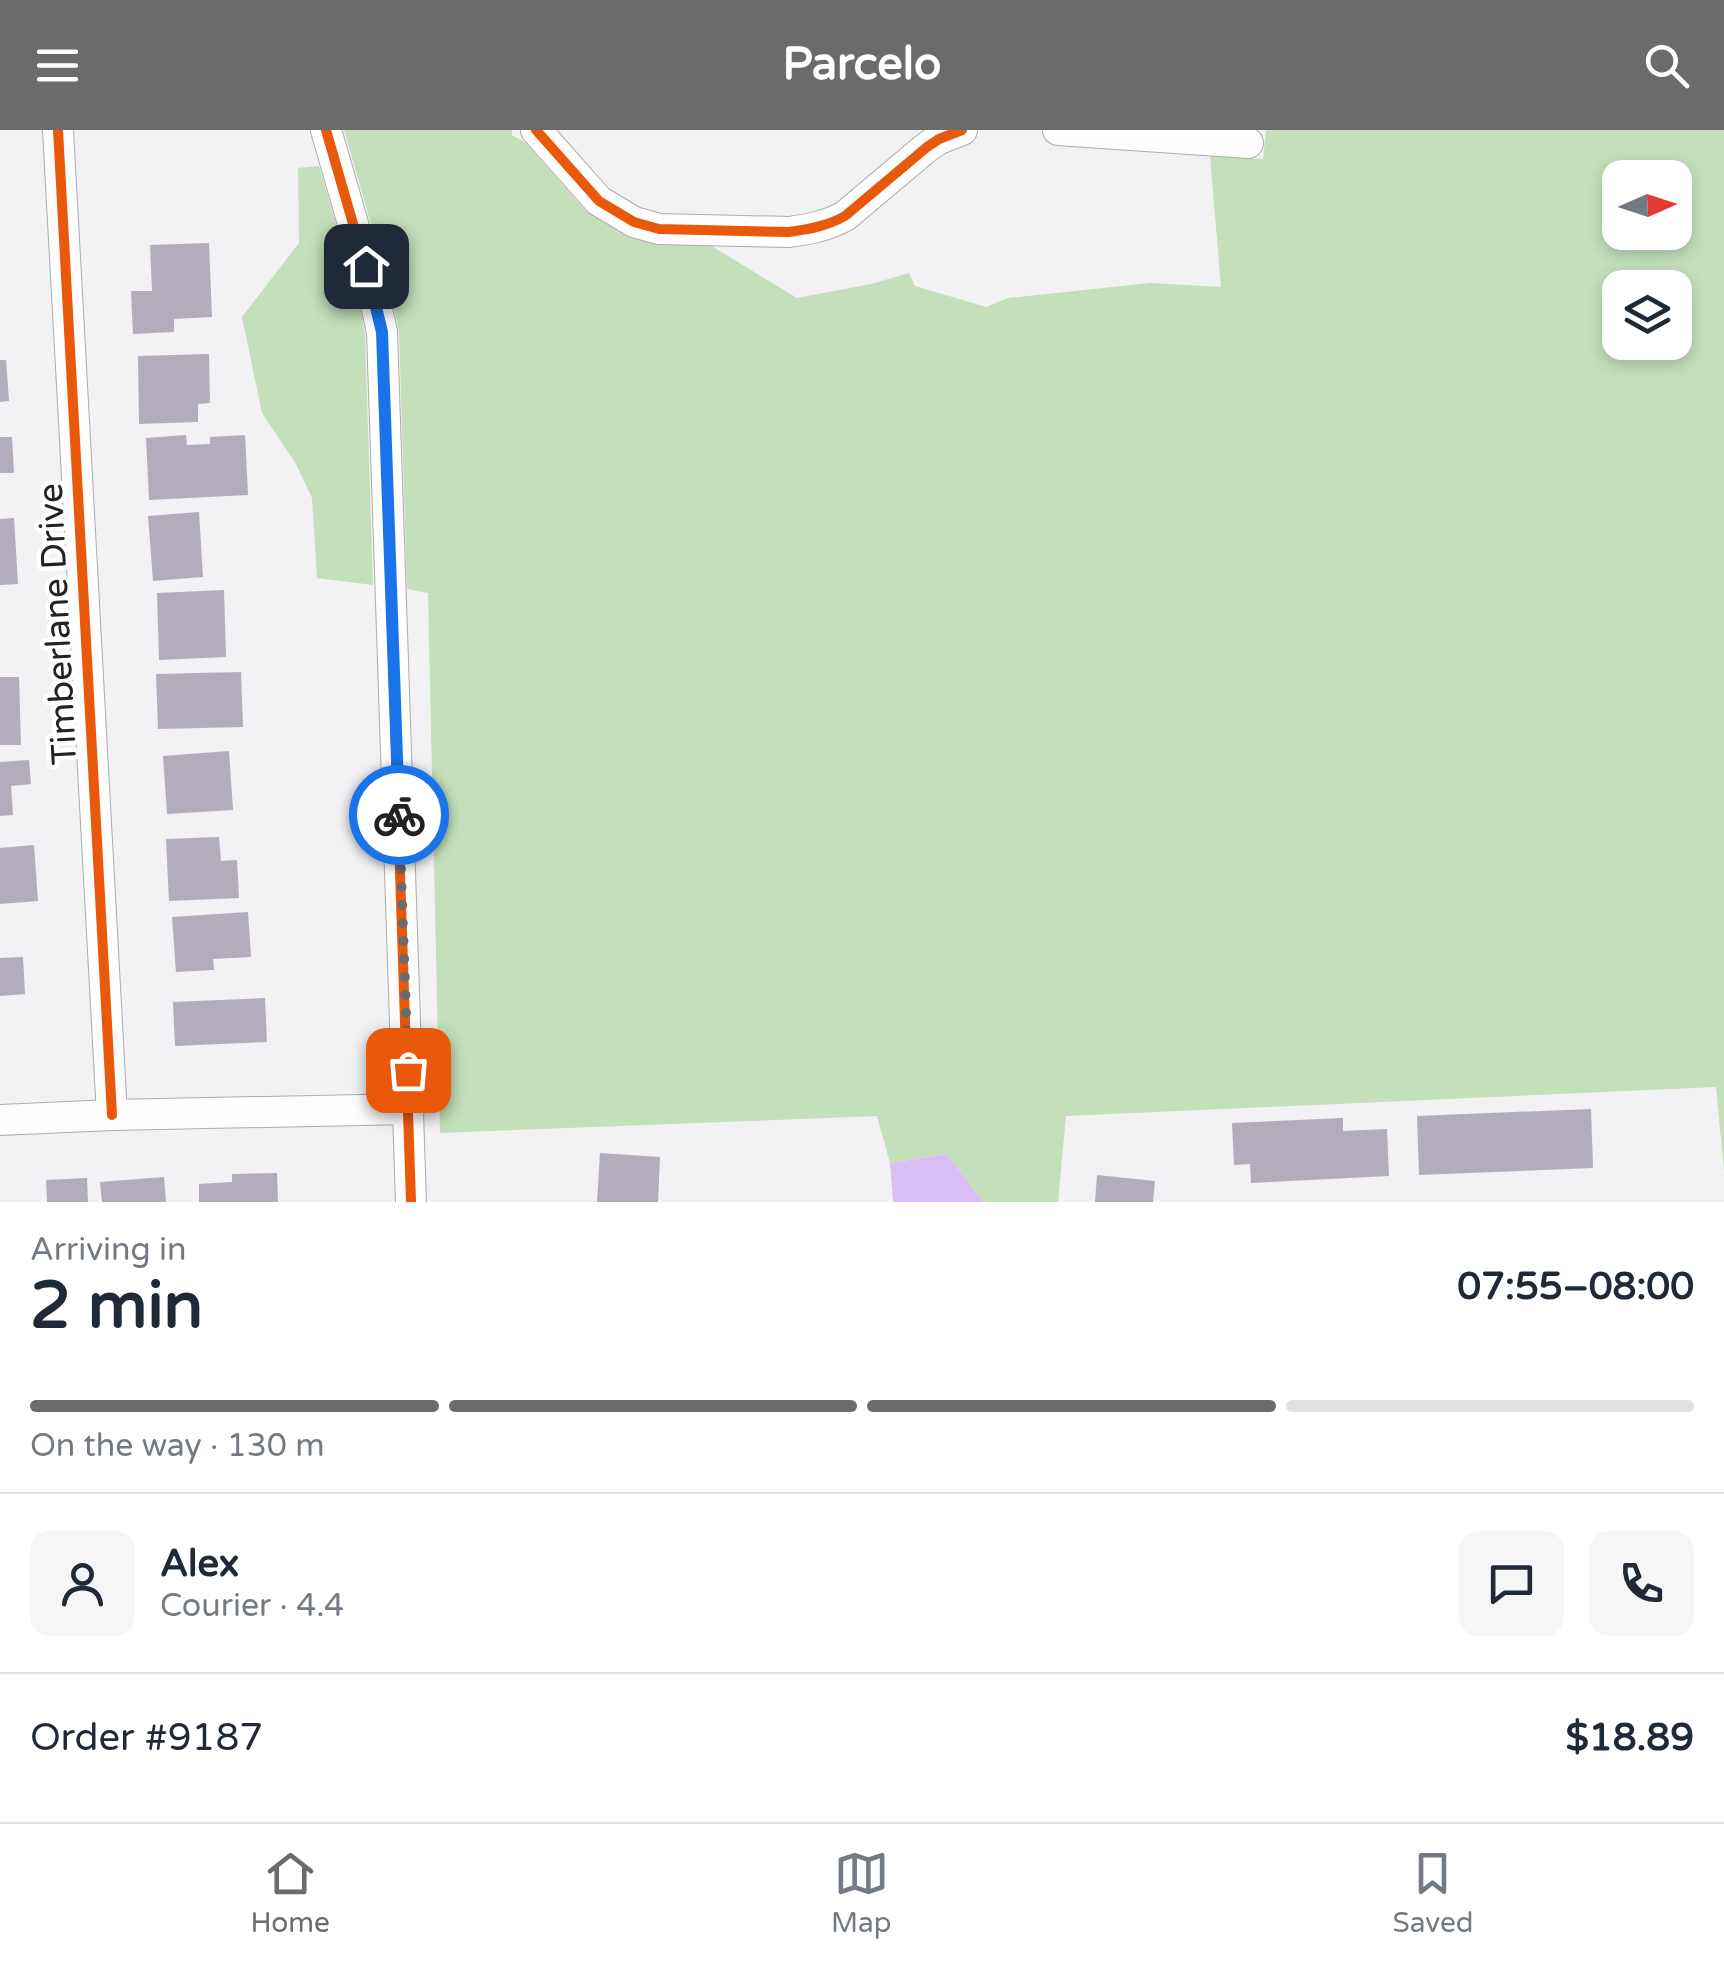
<!DOCTYPE html>
<html lang="en">
<head>
<meta charset="utf-8">
<style>
	body { margin:0; font-family:"Varela Round",sans-serif; background:#f6f6f7; color:#1f2937; height:100vh; display:flex; flex-direction:column; font-size:38px; white-space:nowrap }
	* { box-sizing:border-box; margin:0 }
	p { font-size:32px; color:#747a83 }
	.icon { flex:none; width:55px; height:55px; fill:none; stroke:currentColor; stroke-width:2; stroke-linecap:round; stroke-linejoin:round }
	.map { position:relative; height:1072px; overflow:hidden }
	.panel { display:flex; flex-direction:column; background:#fff; flex:1 }
	.panel>* { flex:none }
	.needle { width:65px; rotate:87deg }
	.buttons { position:absolute; left:1602px; top:30px; display:grid; gap:20px }
	.buttons a { display:grid; place-items:center; width:90px; height:90px; border-radius:20px; background:#fff; box-shadow:0 5px 15px #0003; font-size:50px }
	.pin { position:absolute; display:grid; place-items:center; width:85px; height:85px; color:#fff; margin:-42px; border-radius:20px; box-shadow:0 5px 15px #0006 }
	.courier { position:absolute; display:grid; place-items:center; width:100px; height:100px; margin:-50px; border:8px solid #1a73e8; border-radius:50%; background:#fff; color:#222; box-shadow:0 2px 12px #0007 }
	.overview em { font-style:normal; font-weight:800 }
	.overview div { display:flex; flex-direction:column-reverse }
	.overview { display:flex; align-items:center; justify-content:space-between; height:170px; padding:0 30px }
	h1 { font-size:65px; font-weight:800; line-height:75px }
	.bar { display:grid; grid-template-columns:repeat(4,1fr); gap:15px 10px; align-content:center; height:120px; padding:0 30px }
	.bar i { height:12px; border-radius:8px; background:#e0e1e3 }
	.bar .selected { background:#6b6a6c }
	.bar p { grid-column:span 4 }
	.line { display:flex; align-items:center; gap:25px; padding:0 30px; border-top:2px solid #e0e1e3 }
	.line div { flex:1 }
	.round { display:grid; place-items:center; flex:none; width:105px; height:105px; border-radius:20px; background:#f6f6f7 }
	header { display:flex; justify-content:space-between; align-items:center; height:130px; padding:0 30px; background:#6b6a6c; color:#fff; font-size:45px; font-weight:800 }
	.menu { display:flex; justify-content:space-around; align-items:center; height:140px; border-top:2px solid #e0e1e3; background:#fff; font-size:28px; color:#747a83 }
	.menu a { display:grid; justify-items:center; gap:5px }
	.menu .selected { color:#6b6a6c }
	.map>svg:first-child { display:block }
	.green { fill:#c3e0ba; fill-rule:evenodd }
	.water { fill:#d9bef4 }
	.building { fill:#b3acba }
	.lines { fill:none; stroke-linecap:round; stroke-linejoin:round }
	.minor-casing { stroke:#acabad; stroke-width:32 }
	.minor { stroke:#fdfdfd; stroke-width:30 }
	.cycleway-casing { stroke:#fefeff; stroke-width:16 }
	.cycleway { stroke:#e8590c; stroke-width:10 }
	.done { stroke:#6b6a6c; stroke-width:10; stroke-dasharray:0 18 }
	.route { stroke:#1a73e8; stroke-width:12 }
	.labels { text-anchor:middle; stroke-width:9; stroke-linejoin:round; paint-order:stroke }
	.street-label { font-size:35px; fill:#232224; stroke:#fefeff }
</style>
</head>
<body>
<header><svg class="icon" aria-label="menu" viewBox="0 0 24 24"><path d="M4 6h16M4 12h16M4 18h16"/></svg>Parcelo<svg class="icon" aria-label="search" viewBox="0 0 24 24"><circle cx="10" cy="10" r="6"/><path d="M15 15l6 6"/></svg></header>
<div class="map">
<svg width="1724" height="1072" viewBox="0 0 1724 1072">
	<rect width="100%" height="100%" fill="#f2f1f3"/>
	<g class="green">
		<path d="M344 0H512V5L526 13 586 81 624 105 658 114 710 115 797 168 871 154 909 143 915 156 986 177 1008 168 1150 153 1221 157 1210 26 1263 29 1266 0H1724V1041L1716 957 1066 986 1058 1072H983L947 1024 890 1033 877 986 440 1003 428 463 407 459 399 202 392 167ZM1620 48H1675V102H1620ZM1620 158H1675V212H1620Z"/>
		<path d="M319 36 359 173 365 204 373 455 317 448 312 368 296 334 262 283 242 187 299 113 298 38Z"/>
	</g>
	<path class="water" d="M947 1024 983 1072H893L890 1033Z"/>
	<g class="building">
		<path d="M209 113 212 187 174 189V202L133 204 131 161H152L150 115Z"/>
		<path d="M209 224 210 273 198 274V292L139 294 138 226Z"/>
		<path d="M0 230H6L9 271 0 272Z"/>
		<path d="M186 305 187 315 210 314V307L245 305 248 365 149 370 146 308Z"/>
		<path d="M0 307H12L14 343H0Z"/>
		<path d="M199 382 203 447 153 451 148 386Z"/>
		<path d="M14 388 18 454 0 455V389Z"/>
		<path d="M224 460 226 527 159 530 157 463Z"/>
		<path d="M241 542 243 597 158 599 156 544Z"/>
		<path d="M0 547H19L21 615H0Z"/>
		<path d="M229 621 233 680 167 684 163 626Z"/>
		<path d="M29 630 31 654 11 656 13 685 0 686V632Z"/>
		<path d="M219 707 221 731 237 730 239 768 169 771 166 709Z"/>
		<path d="M34 715 38 771 0 774V718Z"/>
		<path d="M248 782 251 827 213 829 214 840 176 842 172 787Z"/>
		<path d="M23 827 25 864 0 866V828Z"/>
		<path d="M265 868 267 912 175 916 173 872Z"/>
		<path d="M1591 979 1593 1038 1419 1045 1417 986Z"/>
		<path d="M1343 988V1001L1387 999 1389 1046 1251 1053 1250 1034 1234 1035 1232 993Z"/>
		<path d="M600 1023 660 1027 658 1072H597Z"/>
		<path d="M277 1043 278 1072H199V1054L232 1052V1044Z"/>
		<path d="M1097 1045 1155 1051 1153 1072H1095Z"/>
		<path d="M164 1047 166 1072H102L100 1052Z"/>
		<path d="M87 1048 88 1072H47L46 1050Z"/>
	</g>
	<g class="lines">
		<g class="minor-casing">
			<g id="minor">
				<path d="M58 0 112 985"/>
				<path d="M326 0 375 170 382 202 411 1072"/>
				<path d="M536 0 599 71 634 92 659 99 789 102C810 99 827 96 845 86L927 17 939 9 962 0"/>
				<path d="M1058 0 1248 13"/>
				<path d="M0 990 112 985 409 979"/>
			</g>
		</g>
		<use href="#minor" class="minor"/>
		<g class="cycleway-casing">
			<g id="cycleway">
				<path d="M58 0 112 985"/>
				<path d="M326 0 375 170 382 202 411 1072"/>
				<path d="M536 0 599 71 634 92 659 99 789 102C810 99 827 96 845 86L927 17 939 9 962 0"/>
			</g>
		</g>
		<use href="#cycleway" class="cycleway"/>
	</g>
	<g class="lines">
		<path class="done" d="M399 685 408 940"/>
		<path class="route" d="M366 136 382 202 399 685"/>
	</g>
	<g class="labels">
		<g class="street-label">
			<text transform="translate(57 494) rotate(-93)" y="12">Timberlane Drive</text>
		</g>
	</g>
</svg>
<div class="buttons">
<a><svg class="needle" viewBox="-14 -14 28 28"><path d="M0-13l5 13h-10z" fill="#e53935"/><path d="M0 13l5-13h-10z" fill="#747a83"/></svg></a>
<a><svg class="icon" aria-label="layers" viewBox="0 0 24 24"><path d="M12 4l9 5-9 5-9-5zM3 14l9 5 9-5"/></svg></a>
</div>
<div class="pin" style="left:408px;top:940px;background:#ea580c"><svg class="icon" aria-label="bag" viewBox="0 0 24 24"><path d="M5 8h14l-1 12H6zM9 8a3 3 0 0 1 6 0"/></svg></div>
<div class="pin" style="left:366px;top:136px;background:#1f2937"><svg class="icon" aria-label="home" viewBox="0 0 24 24"><path d="M3 11l9-7 9 7M6 9v11h12V9"/></svg></div>
<div class="courier" style="left:399px;top:685px"><svg class="icon" aria-label="bike" viewBox="0 0 24 24"><circle cx="6" cy="16" r="4"/><circle cx="18" cy="16" r="4"/><path d="M6 16l4-8h5l3 8M10 8l3 8H6M13 5h3"/></svg></div>
</div>
<section class="panel">
<div class="overview"><div><h1>2 min</h1><p>Arriving in</p></div><em>07:55–08:00</em></div>
<div class="bar"><i class="selected"></i><i class="selected"></i><i class="selected"></i><i></i><p>On the way · 130 m</p></div>
<div class="line" style="height:180px"><a class="round"><svg class="icon" aria-label="person" viewBox="0 0 24 24"><circle cx="12" cy="8" r="4"/><path d="M4 21q1-7 8-7t8 7"/></svg></a><div><b>Alex</b><p>Courier · 4.4</p></div><a class="round"><svg class="icon" aria-label="chat" viewBox="0 0 24 24"><path d="M4 5h16v11H9l-5 4z"/></svg></a><a class="round"><svg class="icon" aria-label="phone" viewBox="0 0 24 24"><path d="M5 4h4l2 5-3 2q2 4 5 5l2-3 5 2v4C11 20 4 13 5 4z"/></svg></a></div>
<div class="line" style="height:130px"><div>Order #9187</div><b>$18.89</b></div>
</section>
<nav class="menu">
<a class="selected"><svg class="icon" aria-label="home" viewBox="0 0 24 24"><path d="M3 11l9-7 9 7M6 9v11h12V9"/></svg>Home</a>
<a><svg class="icon" aria-label="map" viewBox="0 0 24 24"><path d="M3 6l6-2 6 2 6-2v14l-6 2-6-2-6 2zM9 4v14M15 6v14"/></svg>Map</a>
<a><svg class="icon" aria-label="saved" viewBox="0 0 24 24"><path d="M7 4h10v16l-5-4-5 4z"/></svg>Saved</a>
</nav>
</body>
</html>
